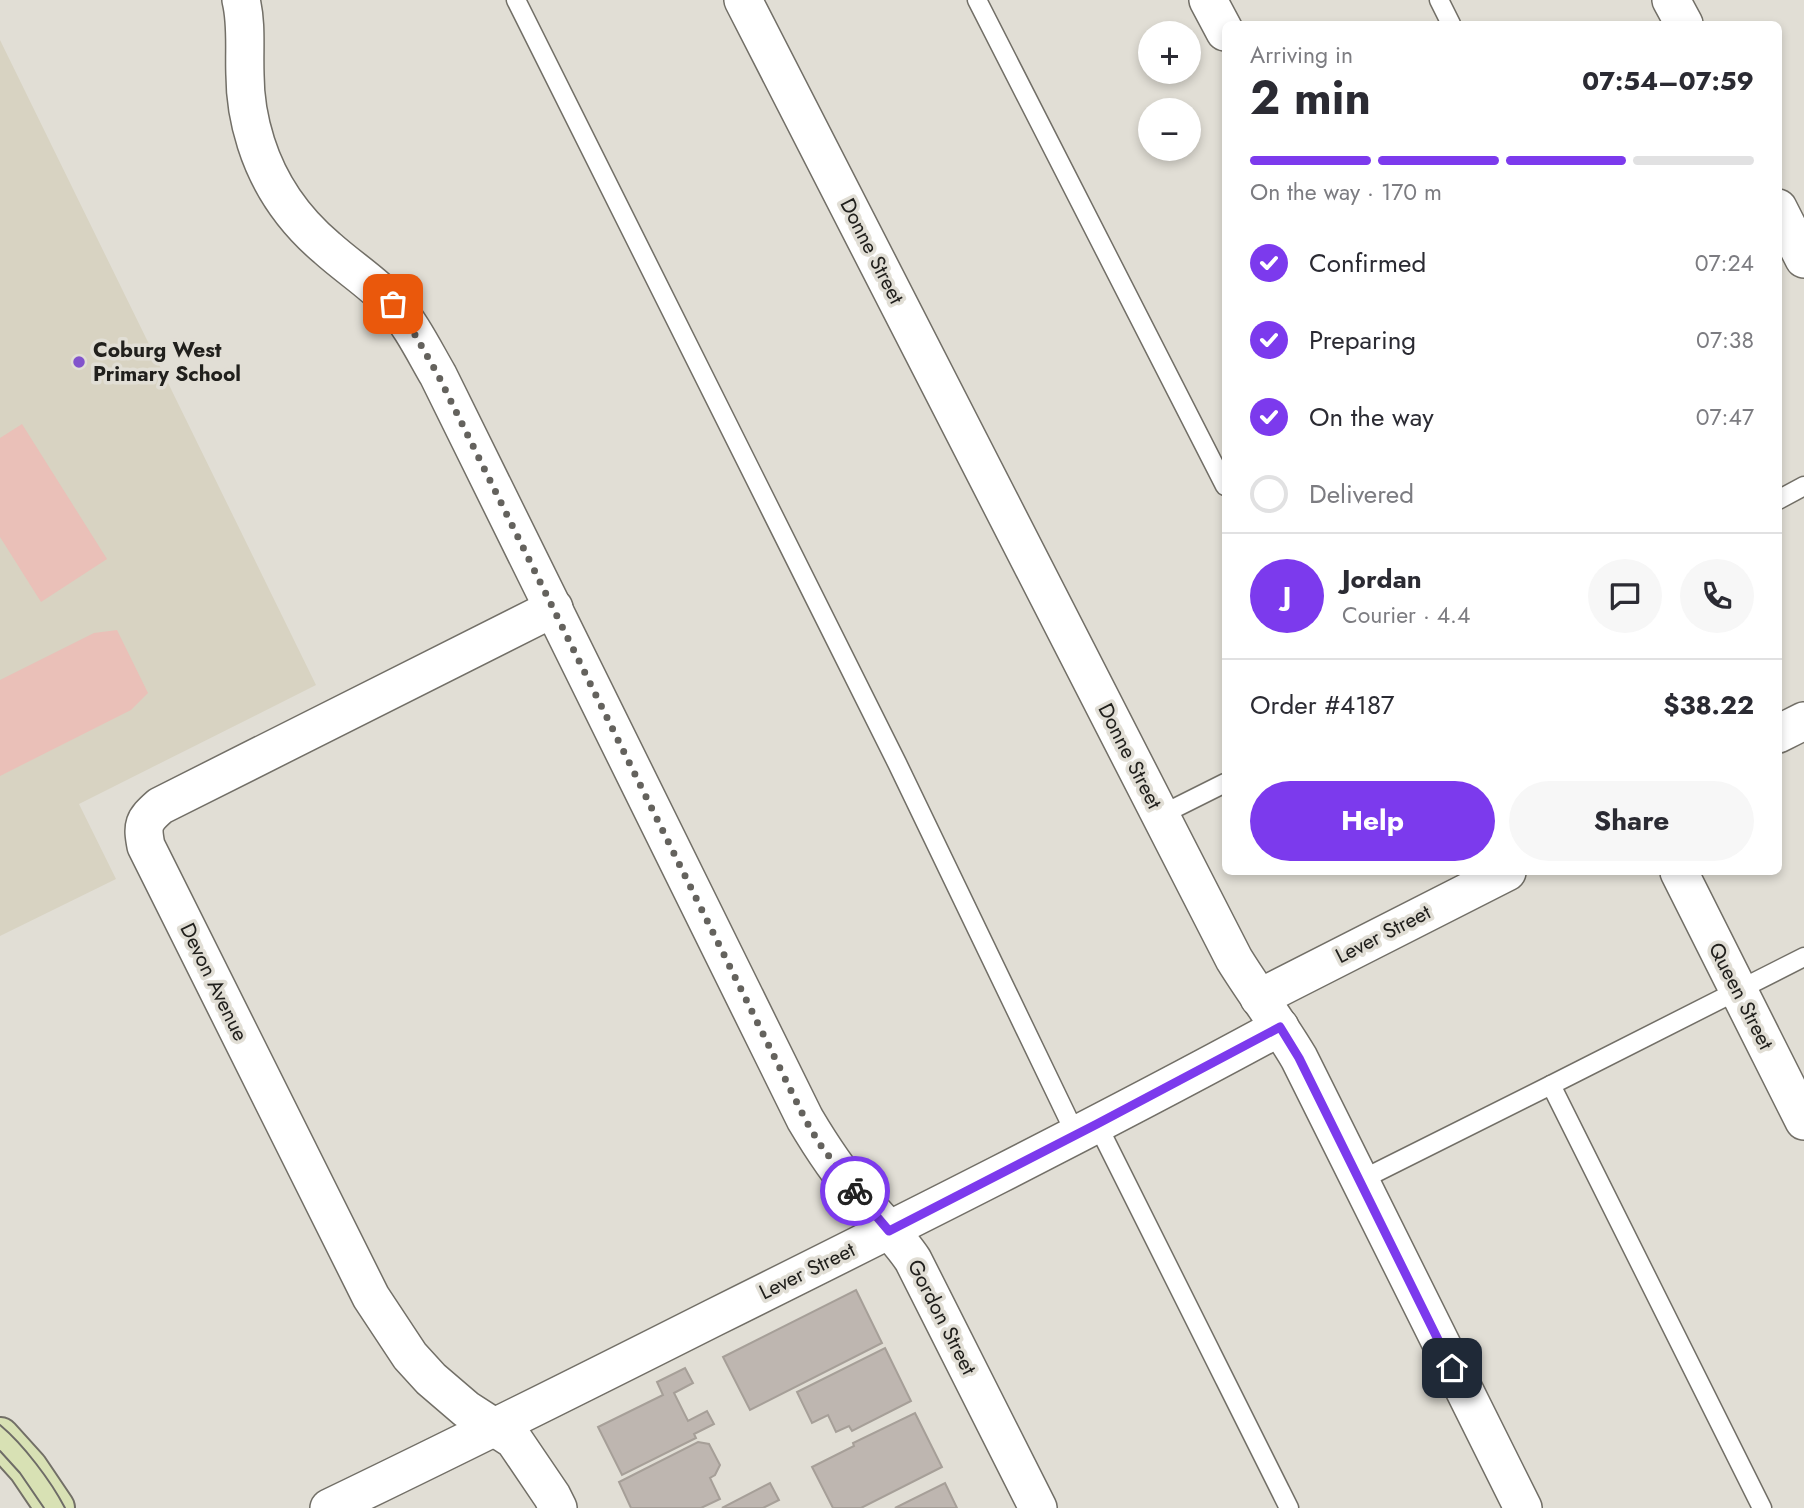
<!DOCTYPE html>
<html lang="en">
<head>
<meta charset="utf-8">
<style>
	body { margin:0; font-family:Jost,sans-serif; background:#f7f7f7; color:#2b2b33; height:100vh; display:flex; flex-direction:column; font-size:26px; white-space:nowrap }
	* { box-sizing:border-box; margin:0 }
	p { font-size:23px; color:#7c7c81 }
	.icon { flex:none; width:38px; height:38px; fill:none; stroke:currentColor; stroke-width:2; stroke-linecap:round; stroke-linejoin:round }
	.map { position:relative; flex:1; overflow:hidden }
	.sheet { position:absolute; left:1222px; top:21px; width:560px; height:854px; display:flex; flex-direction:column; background:#fff; border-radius:10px; box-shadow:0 4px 10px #0003 }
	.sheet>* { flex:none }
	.buttons { position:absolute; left:1138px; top:21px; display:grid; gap:14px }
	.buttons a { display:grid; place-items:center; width:63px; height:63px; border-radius:50%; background:#fff; box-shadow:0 4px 10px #0003; font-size:35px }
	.pin { position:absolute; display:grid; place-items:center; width:60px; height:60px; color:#fff; margin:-30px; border-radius:14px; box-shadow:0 4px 10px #0006 }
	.courier { position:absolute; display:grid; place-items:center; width:70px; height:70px; margin:-35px; border:5px solid #7c3aed; border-radius:50%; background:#fff; color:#222; box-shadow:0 2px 9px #0007 }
	.overview em { font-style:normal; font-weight:700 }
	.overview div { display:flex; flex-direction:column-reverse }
	.overview { display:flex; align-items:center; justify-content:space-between; height:119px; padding:0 28px }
	h1 { font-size:46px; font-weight:700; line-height:52px }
	.bar { display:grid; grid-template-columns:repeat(4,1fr); gap:10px 7px; align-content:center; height:84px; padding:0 28px }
	.bar i { height:9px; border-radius:5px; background:#e1e1e2 }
	.bar .current { background:#7c3aed }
	.bar p { grid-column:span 4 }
	.line { display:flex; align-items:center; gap:18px; padding:0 28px; border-top:2px solid #e1e1e2 }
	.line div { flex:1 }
	.round { display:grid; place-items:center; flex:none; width:74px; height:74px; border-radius:37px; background:#f7f7f7 }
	ol { padding:0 28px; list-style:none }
	li { display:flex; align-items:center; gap:21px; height:77px }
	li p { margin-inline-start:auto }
	li .icon { padding:7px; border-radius:50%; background:#7c3aed; color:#fff; stroke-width:4 }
	li:last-child { color:#7c7c81 }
	li i { width:38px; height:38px; border:4px solid #e1e1e2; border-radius:50% }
	.primary-button { display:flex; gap:14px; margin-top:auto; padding:14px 28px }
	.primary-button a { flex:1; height:80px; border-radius:42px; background:#7c3aed; color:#fff; font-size:28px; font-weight:700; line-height:80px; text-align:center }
	.primary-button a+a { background:#f7f7f7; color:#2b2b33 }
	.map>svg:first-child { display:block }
	.built { fill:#d8d3c2 }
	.green { fill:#eac0b8 }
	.building { fill:#beb6b0; stroke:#a69f98; stroke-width:2 }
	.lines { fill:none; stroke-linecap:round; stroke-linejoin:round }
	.lane-casing { stroke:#726f67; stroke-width:21 }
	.street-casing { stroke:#726f67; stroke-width:40 }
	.secondary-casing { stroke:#726f67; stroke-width:42 }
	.lane { stroke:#fff; stroke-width:18 }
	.street { stroke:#fff; stroke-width:37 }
	.secondary { stroke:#d8e1b4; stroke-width:38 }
	.tram { stroke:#6e6c67; stroke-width:2 }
	.done { stroke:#64625d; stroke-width:7; stroke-dasharray:0 12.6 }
	.route { stroke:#7c3aed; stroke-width:9 }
	.poi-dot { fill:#8253cc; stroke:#e1ded5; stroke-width:2.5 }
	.labels { text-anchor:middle; stroke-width:7; stroke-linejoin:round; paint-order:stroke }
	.street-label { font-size:21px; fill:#21201d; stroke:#e1ded5 }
	.poi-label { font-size:21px; font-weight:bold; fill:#21201d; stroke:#e1ded5; text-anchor:start }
</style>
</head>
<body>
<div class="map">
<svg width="1804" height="1508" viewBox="0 0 1804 1508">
	<rect width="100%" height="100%" fill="#e1ded5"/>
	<path class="built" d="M0 40 316 685 79 804 116 879 0 936Z"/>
	<g class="green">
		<path d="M22 424 107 559 41 602 0 537V438Z"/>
		<path d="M117 630 148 693 131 710 0 776V680L94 633Z"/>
	</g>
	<g class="building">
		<path d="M856 1290 882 1343 750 1410 723 1357Z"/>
		<path d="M885 1348 911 1401 852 1431 849 1426 836 1432 828 1415 812 1423 797 1392Z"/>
		<path d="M685 1368 693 1383 674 1393 688 1421 707 1411 714 1424 694 1434 696 1438 622 1475 598 1427 663 1395 657 1382Z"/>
		<path d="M915 1413 942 1467 861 1508H833L812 1467 854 1446 853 1443Z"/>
		<path d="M698 1442 709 1444 720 1465 715 1475 710 1478 720 1499 701 1508H631L619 1482Z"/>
		<path d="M770 1483 779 1500 763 1508H722Z"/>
		<path d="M945 1483 957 1508H895Z"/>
	</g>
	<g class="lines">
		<g class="lane-casing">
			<g id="lane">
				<path d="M516 0 897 763 1076 1135"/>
				<path d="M977 0 1225 486"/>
				<path d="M1439 0 1451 24"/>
				<path d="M1778 500 1804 486"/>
				<path d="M1161 815 1225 783"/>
				<path d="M1551 1085 1762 1508"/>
				<path d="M1097 1124 1289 1508"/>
				<path d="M1359 1181 1551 1085 1804 957"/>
			</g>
		</g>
		<g class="street-casing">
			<g id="street">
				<path d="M241 0C247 24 244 50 245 75 245 97 249 121 256 143 269 184 294 220 327 248 348 267 372 282 392 303 411 324 424 351 438 375L805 1119C821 1146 838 1172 859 1196 877 1218 898 1237 913 1260L1038 1508"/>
				<path d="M743 0 1234 959C1255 993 1279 1024 1299 1058L1523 1508"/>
				<path d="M1208 0 1225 32"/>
				<path d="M1671 0 1684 24"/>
				<path d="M1778 208 1804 259"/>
				<path d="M554 608 160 806C143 821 142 825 146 846L371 1297 410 1356 431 1379 466 1409 514 1440 552 1496 558 1508"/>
				<path d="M1778 734 1804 721"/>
				<path d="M1679 872 1804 1121"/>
				<path d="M1259 998 1507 872"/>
				<path d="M329 1508C458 1446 586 1382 713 1318 904 1223 1094 1128 1280 1027"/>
			</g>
		</g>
		<g class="secondary-casing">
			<path id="secondary" d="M0 1437 28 1468 55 1508"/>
		</g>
		<use href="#lane" class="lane"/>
		<use href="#street" class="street"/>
		<use href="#secondary" class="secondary"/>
		<g class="tram">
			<path d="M0 1425C23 1444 51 1481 65 1508"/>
			<path d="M0 1451 20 1473 44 1508"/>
		</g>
	</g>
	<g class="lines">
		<path class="done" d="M393 304 410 326 438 375 805 1119 819 1143 855 1191"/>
		<path class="route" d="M855 1191 889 1231 1097 1124 1280 1027 1299 1058 1452 1368"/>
	</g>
	<circle class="poi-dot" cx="79" cy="362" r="7"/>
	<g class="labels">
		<g class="street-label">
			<text transform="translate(872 251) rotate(63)" y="7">Donne Street</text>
			<text transform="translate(1130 756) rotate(63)" y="7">Donne Street</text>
			<text transform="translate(1383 934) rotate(-27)" y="7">Lever Street</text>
			<text transform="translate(214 982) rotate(64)" y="7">Devon Avenue</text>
			<text transform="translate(1741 996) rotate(63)" y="7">Queen Street</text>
			<text transform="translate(807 1271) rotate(-26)" y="7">Lever Street</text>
			<text transform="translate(942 1317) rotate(63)" y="7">Gordon Street</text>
		</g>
		<g class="poi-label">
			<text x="93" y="357">Coburg West<tspan x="93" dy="24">Primary School</tspan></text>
		</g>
	</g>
</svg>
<div class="buttons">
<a>+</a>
<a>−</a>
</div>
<div class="pin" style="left:393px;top:304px;background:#ea580c"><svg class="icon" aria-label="bag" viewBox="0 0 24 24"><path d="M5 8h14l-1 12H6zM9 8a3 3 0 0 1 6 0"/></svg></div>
<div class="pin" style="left:1452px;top:1368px;background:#1f2937"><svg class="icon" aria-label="home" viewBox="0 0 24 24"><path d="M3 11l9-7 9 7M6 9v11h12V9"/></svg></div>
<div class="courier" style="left:855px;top:1191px"><svg class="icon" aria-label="bike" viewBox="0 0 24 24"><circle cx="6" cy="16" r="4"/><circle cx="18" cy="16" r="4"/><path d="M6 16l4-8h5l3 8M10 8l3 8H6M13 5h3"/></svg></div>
<section class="sheet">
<div class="overview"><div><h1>2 min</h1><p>Arriving in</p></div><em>07:54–07:59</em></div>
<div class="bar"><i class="current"></i><i class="current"></i><i class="current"></i><i></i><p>On the way · 170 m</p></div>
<ol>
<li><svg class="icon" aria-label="check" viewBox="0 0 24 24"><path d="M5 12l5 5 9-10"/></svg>Confirmed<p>07:24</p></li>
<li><svg class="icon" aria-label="check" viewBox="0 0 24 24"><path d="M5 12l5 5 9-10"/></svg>Preparing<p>07:38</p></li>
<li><svg class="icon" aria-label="check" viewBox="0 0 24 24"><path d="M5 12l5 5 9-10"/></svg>On the way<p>07:47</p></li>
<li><i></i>Delivered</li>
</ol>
<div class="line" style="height:126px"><b class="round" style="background:#7c3aed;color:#fff">J</b><div><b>Jordan</b><p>Courier · 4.4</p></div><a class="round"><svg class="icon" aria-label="chat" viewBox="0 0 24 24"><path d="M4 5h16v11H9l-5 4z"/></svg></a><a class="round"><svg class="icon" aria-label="phone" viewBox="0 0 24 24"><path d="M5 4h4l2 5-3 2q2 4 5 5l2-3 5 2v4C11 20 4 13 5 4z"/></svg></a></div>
<div class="line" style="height:91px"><div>Order #4187</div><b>$38.22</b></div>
<div class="primary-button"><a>Help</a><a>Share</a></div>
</section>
</div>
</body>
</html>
